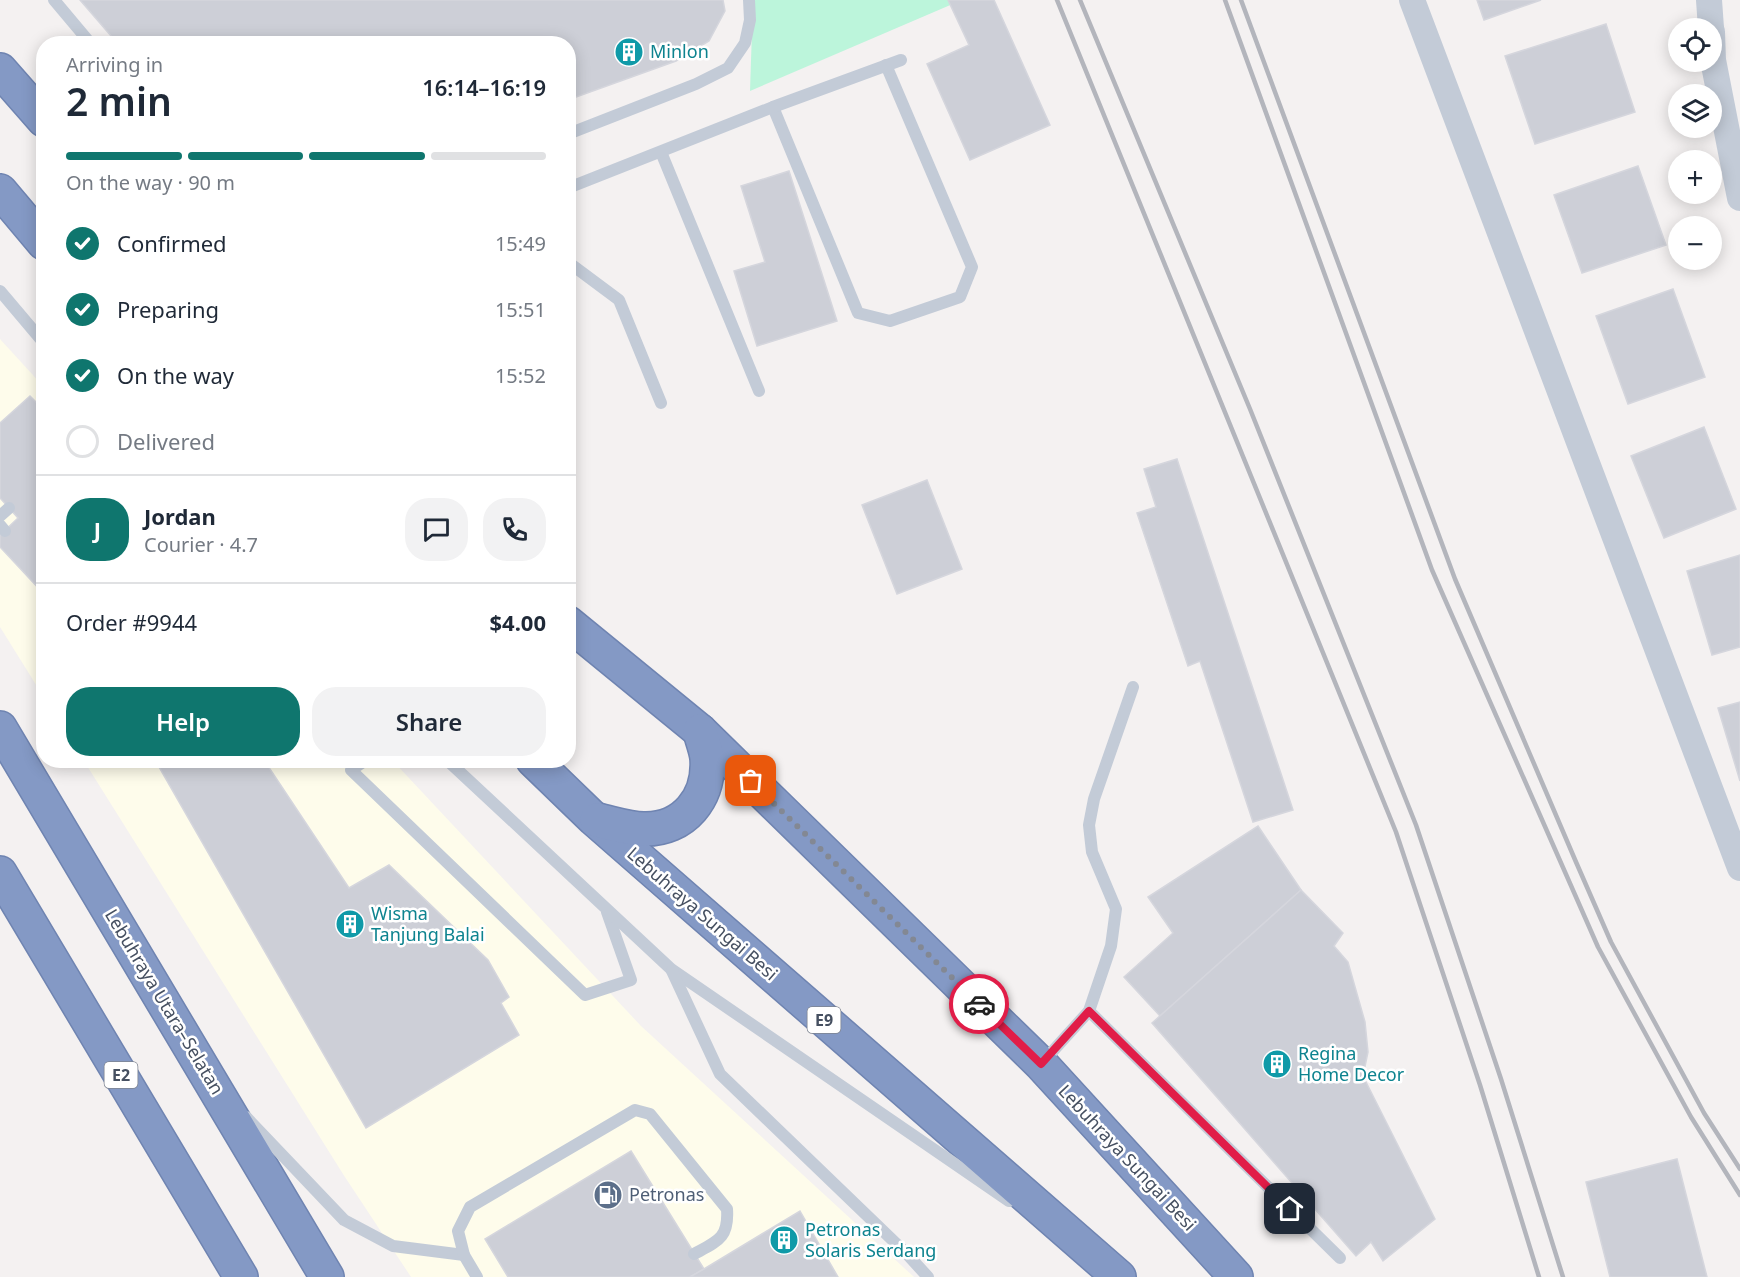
<!DOCTYPE html>
<html lang="en">
<head>
<meta charset="utf-8">
<style>
	body { margin:0; font-family:"Noto Sans",sans-serif; background:#f2f2f3; color:#1f2937; height:100vh; display:flex; flex-direction:column; font-size:22px; white-space:nowrap }
	* { box-sizing:border-box; margin:0 }
	p { font-size:20px; color:#747a83 }
	.icon { flex:none; width:33px; height:33px; fill:none; stroke:currentColor; stroke-width:2; stroke-linecap:round; stroke-linejoin:round }
	.map { position:relative; flex:1; overflow:hidden }
	.sheet { position:absolute; left:36px; top:36px; width:540px; height:732px; display:flex; flex-direction:column; background:#fff; border-radius:24px; box-shadow:0 3px 15px #0003 }
	.sheet>* { flex:none }
	.controls { position:absolute; left:1668px; top:18px; display:grid; gap:12px }
	.controls a { display:grid; place-items:center; width:54px; height:54px; border-radius:50%; background:#fff; box-shadow:0 3px 15px #0003; font-size:30px }
	.pin { position:absolute; display:grid; place-items:center; width:51px; height:51px; color:#fff; margin:-26px; border-radius:12px; box-shadow:0 3px 9px #0006 }
	.courier { position:absolute; display:grid; place-items:center; width:60px; height:60px; margin:-30px; border:4px solid #e11d48; border-radius:50%; background:#fff; color:#222; box-shadow:0 2px 8px #0007 }
	.head em { font-style:normal; font-weight:600 }
	.head div { display:flex; flex-direction:column-reverse }
	.head { display:flex; align-items:center; justify-content:space-between; height:102px; padding:0 30px }
	h1 { font-size:39px; font-weight:600; line-height:45px }
	.bar { display:grid; grid-template-columns:repeat(4,1fr); gap:9px 6px; align-content:center; height:72px; padding:0 30px }
	.bar i { height:8px; border-radius:4px; background:#e0e1e3 }
	.bar .selected { background:#0f766e }
	.bar p { grid-column:span 4 }
	.line { display:flex; align-items:center; gap:15px; padding:0 30px; border-top:2px solid #e0e1e3 }
	.line div { flex:1 }
	.round { display:grid; place-items:center; flex:none; width:63px; height:63px; border-radius:24px; background:#f2f2f3 }
	ol { padding:0 30px; list-style:none }
	li { display:flex; align-items:center; gap:18px; height:66px }
	li p { margin-inline-start:auto }
	li .icon { padding:6px; border-radius:50%; background:#0f766e; color:#fff; stroke-width:4 }
	li:last-child { color:#747a83 }
	li i { width:33px; height:33px; border:3px solid #e0e1e3; border-radius:50% }
	.button { display:flex; gap:12px; margin-top:auto; padding:12px 30px }
	.button a { flex:1; height:69px; border-radius:24px; background:#0f766e; color:#fff; font-size:24px; font-weight:600; line-height:69px; text-align:center }
	.button a+a { background:#f2f2f3; color:#1f2937 }
	.map>svg:first-child { display:block }
	.commercial { fill:#fefceb }
	.green { fill:#bcf5db }
	.building { fill:#cdcfd7; stroke:#d5d6dd; stroke-width:1.5 }
	.lines { fill:none; stroke-linecap:round; stroke-linejoin:round }
	.highway-casing { stroke:#6f84b1; stroke-width:36 }
	.lane { stroke:#c3cbd7; stroke-width:12 }
	.street { stroke:#c3cbd7; stroke-width:26 }
	.highway { stroke:#8499c5; stroke-width:33 }
	.rail { stroke:#b3b5bc; stroke-width:4.5 }
	.done { stroke:#838893; stroke-width:6; stroke-dasharray:0 10.8 }
	.route { stroke:#e11d48; stroke-width:8 }
	.labels { text-anchor:middle; stroke-width:5; stroke-linejoin:round; paint-order:stroke }
	.shield { fill:#fff; stroke:#7e8490; stroke-width:1.5 }
	.shield-label { font-size:16px; font-weight:bold; fill:#465061 }
	.culture-label { font-size:18px; fill:#0d838f; stroke:#fff; text-anchor:start }
	.street-label { font-size:18px; fill:#465061; stroke:#fff }
	.service-label { font-size:18px; fill:#4e5e75; stroke:#fff; text-anchor:start }
</style>
</head>
<body>
<div class="map">
<svg width="1740" height="1277" viewBox="0 0 1740 1277">
	<rect width="100%" height="100%" fill="#f4f1f1"/>
	<g class="commercial">
		<path d="M0 339 43 386V696L0 627Z"/>
		<path d="M84 761H393L641 1026 914 1277H411L343 1174Z"/>
	</g>
	<path class="green" d="M753 0H962L750 91Z"/>
	<g class="building">
		<path d="M80 0H723L725 11 709 41 676 61 568 100V44H118Z"/>
		<path d="M948 0H994L1050 125 970 160 927 64 969 45Z"/>
		<path d="M1477 0H1541L1484 20Z"/>
		<path d="M1606 24 1635 112 1535 144 1505 56Z"/>
		<path d="M1638 166 1666 245 1582 273 1554 195Z"/>
		<path d="M789 171 837 321 757 346 734 271 765 262 741 186Z"/>
		<path d="M1673 289 1705 377 1628 404 1596 316Z"/>
		<path d="M30 396 44 410V594L0 547V535L18 518 0 498V423Z"/>
		<path d="M1704 427 1736 509 1664 538 1631 456Z"/>
		<path d="M1177 459 1293 810 1253 822 1200 661 1188 666 1137 513 1156 507 1144 469Z"/>
		<path d="M927 480 962 569 897 594 862 505Z"/>
		<path d="M1740 555V647L1712 655 1687 571Z"/>
		<path d="M1740 702V781L1718 708Z"/>
		<path d="M155 760H264L349 888 389 865 488 960 509 997 501 1003 519 1035 366 1128Z"/>
		<path d="M1258 826 1301 890 1160 1016 1124 977 1173 933 1148 897Z"/>
		<path d="M1301 890 1343 933 1334 946 1348 962 1365 1022 1368 1052 1363 1076 1435 1219 1383 1261 1371 1242 1356 1256 1152 1023Z"/>
		<path d="M631 1151 704 1269 690 1277H508L485 1239Z"/>
		<path d="M1677 1159 1707 1277H1610L1586 1182Z"/>
		<path d="M800 1211 838 1277H690L704 1269Z"/>
	</g>
	<g class="lines">
		<g class="highway-casing">
			<g id="highway">
				<path d="M0 70 44 120"/>
				<path d="M0 191 44 243"/>
				<path d="M568 623 700 731 1041 1064 1236 1277"/>
				<path d="M0 728 327 1277"/>
				<path d="M533 760 594 819 1119 1277"/>
				<path d="M597 820C612 823 629 829 644 829 684 830 710 798 707 758 706 749 702 740 700 731"/>
				<path d="M0 873 241 1277"/>
			</g>
		</g>
		<g class="lane">
			<path d="M54 0 91 44"/>
			<path d="M773 107 858 313 890 321 960 297 972 267 886 65"/>
			<path d="M568 134 696 84 728 68 745 43 750 20 749 0"/>
			<path d="M661 152 759 391"/>
			<path d="M568 188 773 107 901 60"/>
			<path d="M568 262 619 300 661 403"/>
			<path d="M0 291 44 343"/>
			<path d="M0 516 9 508"/>
			<path d="M0 525 5 531"/>
			<path d="M366 760 351 770 585 995 631 980 607 912"/>
			<path d="M447 760 671 969 1009 1201"/>
			<path d="M672 971 720 1074 907 1254 928 1277"/>
			<path d="M1089 1011 1340 1258"/>
			<path d="M1042 1063 1089 1011 1111 946 1116 909 1092 852 1089 825 1094 799 1133 687"/>
			<path d="M246 1117 344 1220 393 1246 464 1255"/>
			<path d="M477 1277 464 1255 458 1231 470 1207 635 1110 650 1114 727 1209C729 1238 718 1241 694 1254"/>
		</g>
		<g class="street">
			<path d="M1412 0 1740 868"/>
			<path d="M1709 0 1711 28"/>
			<path d="M1712 32 1713 60 1740 198"/>
		</g>
		<use href="#highway" class="highway"/>
		<g class="rail">
			<path d="M1057 0 1396 832 1480 1085 1539 1277"/>
			<path d="M1080 0 1250 409 1416 825 1501 1079 1563 1277"/>
			<path d="M1225 0 1432 570 1598 947 1691 1117 1740 1195"/>
			<path d="M1241 0 1455 579 1576 862 1611 942 1704 1113 1740 1169"/>
		</g>
	</g>
	<g class="lines">
		<path class="done" d="M751 781 979 1004"/>
		<path class="route" d="M979 1004 1041 1064 1089 1011 1290 1209"/>
	</g>
	<defs>
		<g id="building-disc" transform="scale(1.5)"><circle r="9.5" fill="#0f9aa8" stroke="#fff"/><path d="M-4-6H4V6H1V3H-1V6H-4ZM-2.5-4.3h1.7v1.8h-1.7ZM.8-4.3h1.7v1.8H.8ZM-2.5-1h1.7V.8h-1.7ZM.8-1h1.7V.8H.8Z" fill="#fff"/></g>
		<g id="fuel-disc" transform="scale(1.5)"><circle r="9.5" fill="#5c6f8a" stroke="#fff"/><path d="M-5.5-6h7V0h2V4h1.3V-2.5L3-4.5l.8-.8L6-3V5H2.5V1h-1V6h-7ZM-4.2-4.7v3.2H.2V-4.7Z" fill="#fff"/></g>
	</defs>
	<g fill-rule="evenodd">
		<use href="#building-disc" x="629" y="52"/>
		<use href="#building-disc" x="350" y="924"/>
		<use href="#building-disc" x="1277" y="1064"/>
		<use href="#fuel-disc" x="608" y="1195"/>
		<use href="#building-disc" x="784" y="1240"/>
	</g>
	<g class="labels">
		<g class="shield">
			<rect x="807.5" y="1007" width="33" height="26" rx="4.5"/>
			<rect x="104.5" y="1062" width="33" height="26" rx="4.5"/>
		</g>
		<g class="shield-label">
			<text x="824" y="1026">E9</text>
			<text x="121" y="1081">E2</text>
		</g>
		<g class="culture-label">
			<text x="650" y="58">Minlon</text>
			<text x="371" y="920">Wisma<tspan x="371" dy="21">Tanjung Balai</tspan></text>
			<text x="1298" y="1060">Regina<tspan x="1298" dy="21">Home Decor</tspan></text>
			<text x="805" y="1236">Petronas<tspan x="805" dy="21">Solaris Serdang</tspan></text>
		</g>
		<g class="street-label">
			<text transform="translate(702 914) rotate(41)" y="6">Lebuhraya Sungai Besi</text>
			<text transform="translate(164 1002) rotate(59)" y="6">Lebuhraya Utara–Selatan</text>
			<text transform="translate(1127 1158) rotate(47)" y="6">Lebuhraya Sungai Besi</text>
		</g>
		<g class="service-label">
			<text x="629" y="1201">Petronas</text>
		</g>
	</g>
</svg>
<div class="controls">
<a><svg class="icon" aria-label="locate" viewBox="0 0 24 24"><circle cx="12" cy="12" r="6"/><path d="M12 2v4M12 18v4M2 12h4M18 12h4"/></svg></a>
<a><svg class="icon" aria-label="layers" viewBox="0 0 24 24"><path d="M12 4l9 5-9 5-9-5zM3 14l9 5 9-5"/></svg></a>
<a>+</a>
<a>−</a>
</div>
<div class="pin" style="left:751px;top:781px;background:#ea580c"><svg class="icon" aria-label="bag" viewBox="0 0 24 24"><path d="M5 8h14l-1 12H6zM9 8a3 3 0 0 1 6 0"/></svg></div>
<div class="pin" style="left:1290px;top:1209px;background:#1f2937"><svg class="icon" aria-label="home" viewBox="0 0 24 24"><path d="M3 11l9-7 9 7M6 9v11h12V9"/></svg></div>
<div class="courier" style="left:979px;top:1004px"><svg class="icon" aria-label="car" viewBox="0 0 24 24"><path d="M5 17H2v-5l4-1 3-4h7l3 4 3 1v5h-3M9 17h6M6 11h13"/><circle cx="7" cy="17" r="2"/><circle cx="17" cy="17" r="2"/></svg></div>
<section class="sheet">
<div class="head"><div><h1>2 min</h1><p>Arriving in</p></div><em>16:14–16:19</em></div>
<div class="bar"><i class="selected"></i><i class="selected"></i><i class="selected"></i><i></i><p>On the way · 90 m</p></div>
<ol>
<li><svg class="icon" aria-label="check" viewBox="0 0 24 24"><path d="M5 12l5 5 9-10"/></svg>Confirmed<p>15:49</p></li>
<li><svg class="icon" aria-label="check" viewBox="0 0 24 24"><path d="M5 12l5 5 9-10"/></svg>Preparing<p>15:51</p></li>
<li><svg class="icon" aria-label="check" viewBox="0 0 24 24"><path d="M5 12l5 5 9-10"/></svg>On the way<p>15:52</p></li>
<li><i></i>Delivered</li>
</ol>
<div class="line" style="height:108px"><b class="round" style="background:#0f766e;color:#fff">J</b><div><b>Jordan</b><p>Courier · 4.7</p></div><a class="round"><svg class="icon" aria-label="chat" viewBox="0 0 24 24"><path d="M4 5h16v11H9l-5 4z"/></svg></a><a class="round"><svg class="icon" aria-label="phone" viewBox="0 0 24 24"><path d="M5 4h4l2 5-3 2q2 4 5 5l2-3 5 2v4C11 20 4 13 5 4z"/></svg></a></div>
<div class="line" style="height:78px"><div>Order #9944</div><b>$4.00</b></div>
<div class="button"><a>Help</a><a>Share</a></div>
</section>
</div>
</body>
</html>
